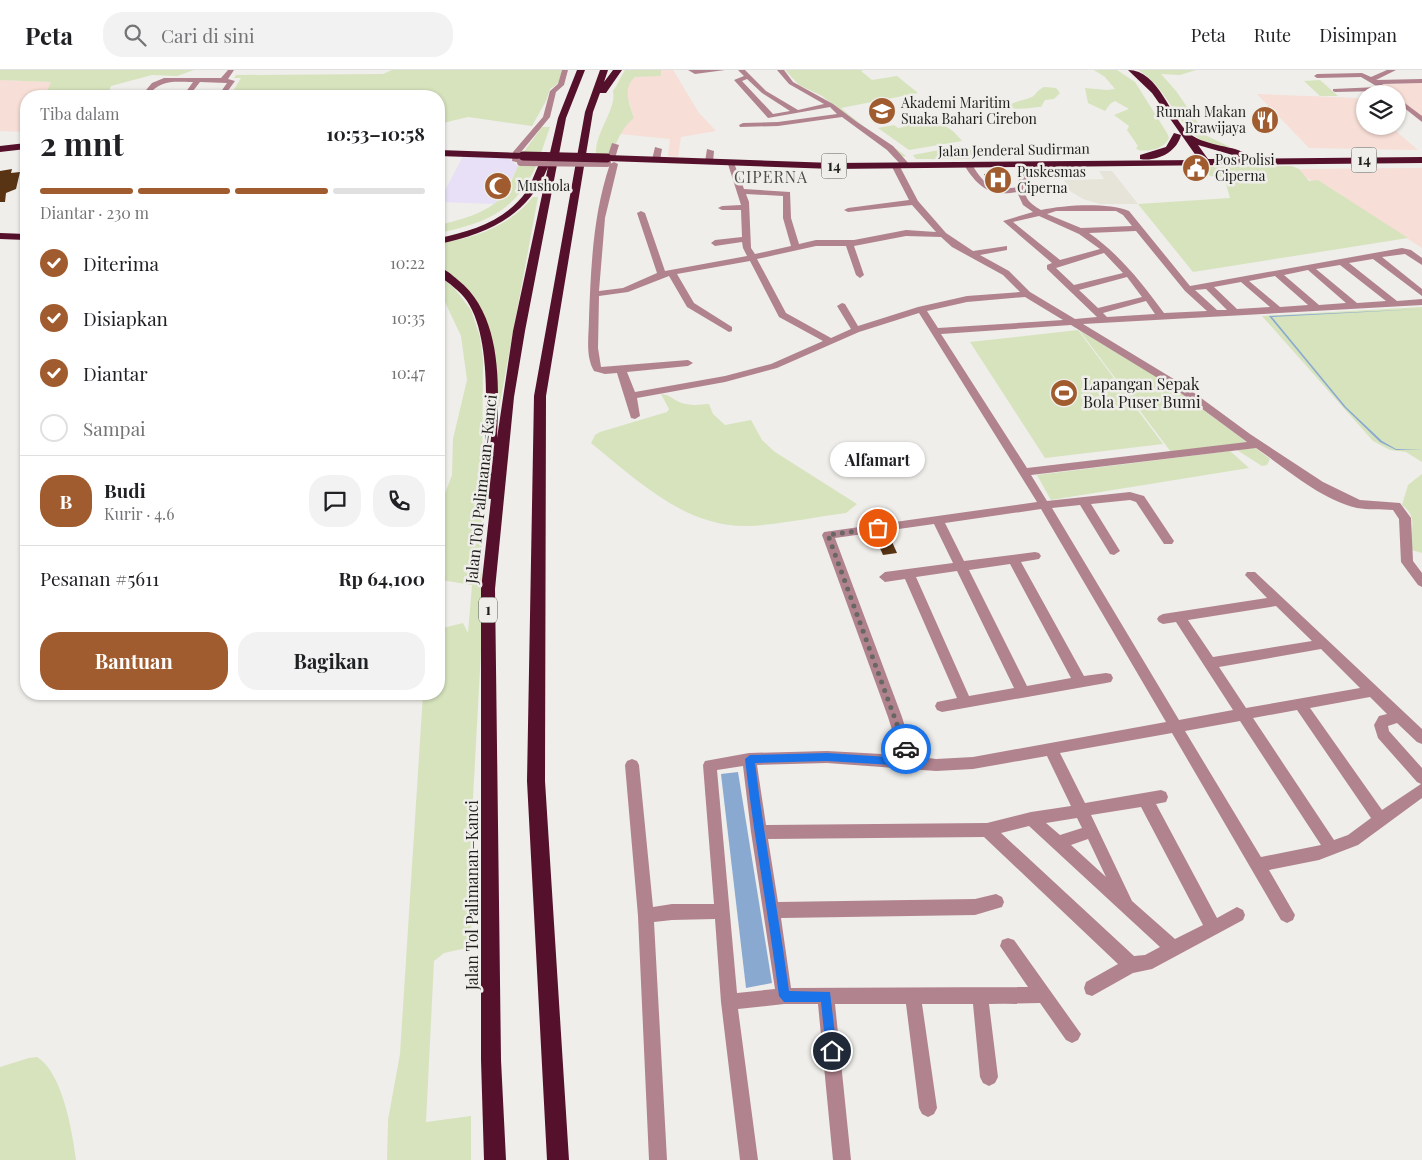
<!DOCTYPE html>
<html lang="id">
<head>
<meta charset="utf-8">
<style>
	body { margin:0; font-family:"Playfair Display",serif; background:#f2f2f2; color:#202124; height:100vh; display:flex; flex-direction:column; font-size:19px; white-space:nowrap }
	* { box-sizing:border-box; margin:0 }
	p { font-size:16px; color:#757577 }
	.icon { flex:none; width:28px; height:28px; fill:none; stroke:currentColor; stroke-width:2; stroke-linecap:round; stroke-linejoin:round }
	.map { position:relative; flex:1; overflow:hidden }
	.drawer { position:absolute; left:20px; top:20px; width:425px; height:610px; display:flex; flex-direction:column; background:#fff; border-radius:20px; box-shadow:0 1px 4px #0004 }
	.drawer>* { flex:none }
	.buttons { position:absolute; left:1356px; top:15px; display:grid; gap:10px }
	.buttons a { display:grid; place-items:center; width:50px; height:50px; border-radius:50%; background:#fff; box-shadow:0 1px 4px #0004; font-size:25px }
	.pin { position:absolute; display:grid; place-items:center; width:42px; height:42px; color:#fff; margin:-21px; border:2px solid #fff; border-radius:50%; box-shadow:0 1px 5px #0007 }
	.courier { position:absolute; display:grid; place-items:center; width:50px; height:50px; margin:-25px; border:4px solid #1a73e8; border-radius:50%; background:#fff; color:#222; box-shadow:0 1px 6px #0007 }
	.bubble { position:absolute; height:35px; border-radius:18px; background:#fff; box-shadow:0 1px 4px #0004; font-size:16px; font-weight:700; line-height:35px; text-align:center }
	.head em { font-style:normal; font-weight:700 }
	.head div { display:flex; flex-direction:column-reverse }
	.head { display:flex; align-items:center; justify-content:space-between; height:85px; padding:0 20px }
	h1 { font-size:32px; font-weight:700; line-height:38px }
	.bar { display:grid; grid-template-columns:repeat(4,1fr); gap:8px 5px; align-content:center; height:60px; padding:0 20px }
	.bar i { height:6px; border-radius:4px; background:#e0e0e0 }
	.bar .current { background:#a05c2e }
	.bar p { grid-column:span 4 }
	.line { display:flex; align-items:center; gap:12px; padding:0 20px; border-top:1px solid #e0e0e0 }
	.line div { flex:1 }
	.round { display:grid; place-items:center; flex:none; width:52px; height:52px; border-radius:20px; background:#f2f2f2 }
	ol { padding:0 20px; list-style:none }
	li { display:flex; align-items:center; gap:15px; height:55px }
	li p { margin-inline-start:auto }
	li .icon { padding:5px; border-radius:50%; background:#a05c2e; color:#fff; stroke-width:4 }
	li:last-child { color:#757577 }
	li i { width:28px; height:28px; border:2px solid #e0e0e0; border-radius:50% }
	.button { display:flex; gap:10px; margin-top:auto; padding:10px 20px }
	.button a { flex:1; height:58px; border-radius:20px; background:#a05c2e; color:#fff; font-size:20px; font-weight:700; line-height:58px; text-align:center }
	.button a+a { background:#f2f2f2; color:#202124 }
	header { display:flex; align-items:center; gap:30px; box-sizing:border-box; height:70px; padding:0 25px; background:#fff; border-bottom:1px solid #e0e0e0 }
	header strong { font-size:24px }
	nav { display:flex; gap:28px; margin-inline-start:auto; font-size:18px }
	.search { width:350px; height:45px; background:#f2f2f2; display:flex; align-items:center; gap:12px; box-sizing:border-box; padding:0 18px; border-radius:20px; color:#757577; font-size:19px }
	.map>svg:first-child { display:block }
	.commercial { fill:#e7e0f6 }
	.industrial { fill:#f7ded6 }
	.built { fill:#e6e4d8 }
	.green { fill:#d6e3bd }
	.water { fill:#89a9d1 }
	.building { fill:#583415 }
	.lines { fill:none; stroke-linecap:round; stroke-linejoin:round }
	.street { fill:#b1838f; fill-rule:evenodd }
	.highway { fill:#55102b; fill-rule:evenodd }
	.street-bridge { stroke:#b1838f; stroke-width:8 }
	.highway-bridge { stroke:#55102b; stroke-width:9 }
	.route { fill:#1a73e8 }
	.done { stroke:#686765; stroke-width:5; stroke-dasharray:0 9 }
	.labels { text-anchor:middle; stroke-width:5; stroke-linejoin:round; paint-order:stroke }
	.far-poi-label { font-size:14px; fill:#1f1f1d; stroke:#efeeea; text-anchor:start }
	.far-street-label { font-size:14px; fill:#1f1f1d; stroke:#efeeea }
	.shield { fill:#efeeea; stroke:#5d5d5a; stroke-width:1 }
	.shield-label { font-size:15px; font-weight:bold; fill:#1f1f1d }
	.far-quarter-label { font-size:16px; letter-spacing:1px; fill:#4f4e4b; stroke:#efeeea }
	.poi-label { font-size:16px; fill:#1f1f1d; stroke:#efeeea; text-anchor:start }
	.street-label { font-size:16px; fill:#1f1f1d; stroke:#efeeea }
</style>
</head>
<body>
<header>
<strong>Peta</strong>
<div class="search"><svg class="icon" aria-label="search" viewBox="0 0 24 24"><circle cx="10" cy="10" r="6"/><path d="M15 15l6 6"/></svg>Cari di sini</div>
<nav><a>Peta</a><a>Rute</a><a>Disimpan</a></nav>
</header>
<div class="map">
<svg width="1422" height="1090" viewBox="0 0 1422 1090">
	<rect width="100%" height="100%" fill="#efeeea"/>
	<path class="commercial" d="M463 86 508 88 518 96 503 126 494 134 439 132Z"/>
	<g class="industrial">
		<path d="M661 0H673L699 43 716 61 681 67 678 87 668 86 670 69 620 64 628 52 634 48 626 21 630 12 635 7 661 5Z"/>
		<path d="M0 10 52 12 45 26H26V62L0 61Z"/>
		<path d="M1422 13V48L1398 28V24H1392L1380 14Z"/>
		<path d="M1257 24 1357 28 1365 35V56H1390L1418 80 1309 78Z"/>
		<path d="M1422 98V178L1318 110 1312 111 1302 105 1299 99Z"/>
	</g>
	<path class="built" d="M1099 101H1112L1138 134H1100L1083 129 1070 121 1064 110 1104 109Z"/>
	<g class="green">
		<path d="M0 0H194L177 6 152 5 111 16 109 22 51 26H45L51 12 0 10Z"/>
		<path d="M392 0H562L559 13 550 19 546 31 532 56 468 47 439 54V26H230L241 8H234L236 5 383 4Z"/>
		<path d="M625 0H661V6L635 7C622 19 629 32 634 48 622 57 617 71 612 84H596C595 62 617 39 613 21 618 14 620 8 625 0Z"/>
		<path d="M785 0H864L861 1 872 10 897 6 918 23 841 38C861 56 885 70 906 86L902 87 822 26 799 15Z"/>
		<path d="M1094 0H1117L1135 12 1167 63 1169 68C1164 79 1149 82 1138 80L1136 78 1138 76 1127 60 1129 56 1114 45 1129 39 1115 31 1110 34 1105 41 1088 33 1085 18 1107 20 1115 19 1105 7Z"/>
		<path d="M1138 0H1196L1180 5 1161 4 1176 21 1207 66 1230 77C1182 81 1174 20 1138 0Z"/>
		<path d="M1320 10 1338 26H1320L1304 11Z"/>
		<path d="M1044 17 1056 18 1060 23 1054 29 1045 30 1041 37C1031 37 1017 41 1009 37 1014 30 1024 31 1032 27 1037 24 1037 20 1044 17Z"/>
		<path d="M933 47 954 62 962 71 909 80 878 58 894 55 898 58 904 57 900 53Z"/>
		<path d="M542 57H550L541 83H523Z"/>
		<path d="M960 76 964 81 971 80 974 89H916L913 85Z"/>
		<path d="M518 96H536C515 142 485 153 439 163V155C460 150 487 143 502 127 510 119 513 105 518 96Z"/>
		<path d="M1292 96 1299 99 1309 111 1318 110 1408 168 1193 202 1138 134 1230 128 1224 107 1210 106 1205 97Z"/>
		<path d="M533 127H538L499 338C496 328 496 315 495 304 491 254 484 223 439 197V173C476 168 509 156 533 127Z"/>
		<path d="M439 205 454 218 471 240 480 267 483 290 481 581 473 728 471 877 444 883 434 891 426 1052 471 1046V1090H387L388 1050 400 984 423 624H439V559L463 553 468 563 472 515 441 510 439 502 444 426 452 405 453 369 467 310 461 266 445 232 439 226Z"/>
		<path d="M1422 237V392L1406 382 1390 380 1373 371 1262 246Z"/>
		<path d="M1078 260 1163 374 1045 388 970 272Z"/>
		<path d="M1079 260 1171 315 1248 373 1171 382Z"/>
		<path d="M661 324C670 325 671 328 679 332 689 336 698 335 709 334L713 344 725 355 751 350 762 370 775 382 857 434 846 443C813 447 779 455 747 456 684 457 636 409 591 373L595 365 600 362 667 342 669 339Z"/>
		<path d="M1254 377 1270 389 1267 395 1262 396 1237 380Z"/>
		<path d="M1230 381 1249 398 1051 430 1037 405Z"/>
		<path d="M1422 404V483L1408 479C1412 463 1418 446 1402 435L1408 415Z"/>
		<path d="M37 987C63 1003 72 1062 76 1090H0V997L29 988Z"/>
	</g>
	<g class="water">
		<path d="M1422 239 1272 247 1346 337 1382 371 1396 379H1422L1396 380 1380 372 1344 337 1269 246Z"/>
		<path d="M738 702 772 913 746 918 721 704Z"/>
	</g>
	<g class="building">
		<path d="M12 99 11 103 20 102 16 119 6 123 5 132H0V101Z"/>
		<path d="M1004 103 1011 116 995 115 988 111 984 104Z"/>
		<path d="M889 465 897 483 883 485 875 467Z"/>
	</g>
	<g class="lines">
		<g class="street">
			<path d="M228 0H234L228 9 235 11 224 26H218L227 13 200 12 189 26H183L193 12C172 12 162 9 147 26H141L152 13 164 8H221Z"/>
			<path d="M562 0H568L564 15 556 22 550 47 521 82 519 88 524 90V94L512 91 513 82 543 47 550 21 558 14Z"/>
			<path d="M688 0H725L695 4Z"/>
			<path d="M738 0H745L766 21 798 40 824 34 789 14 777 0H784L793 12 833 34 857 52 893 76 910 95 903 97 887 80 842 47 778 56 740 57 739 55 743 53 778 52 837 44 830 37 768 48 734 10 744 6ZM747 9 762 23 790 41 773 44 742 11Z"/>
			<path d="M1387 0H1396L1376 10 1422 9V13L1382 14 1393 24H1386L1382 21 1335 22 1333 21V19L1378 17 1361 7 1317 8 1314 6 1317 4 1362 3 1371 7Z"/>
			<path d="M1398 28 1422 46V52L1398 33Z"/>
			<path d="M612 73 619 75 615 88 611 90 607 88Z"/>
			<path d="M655 77 662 79 660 90 656 92 652 90Z"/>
			<path d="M707 79 714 81 713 92 709 94 705 92Z"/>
			<path d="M825 84H831L837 96 836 98H830L824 86Z"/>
			<path d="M727 91 734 93 744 119 790 122 791 148 799 174 816 170H854L906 160 936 162 912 135 848 142 844 140 848 138 909 130 891 95 898 93 918 131 946 163 973 181 1007 176V180L980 185 1009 201 1030 222 1075 249 1097 247 1047 199V195L1052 193 1003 151 1033 142 1023 135 1017 122C990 127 978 117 964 95L965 93H971C984 114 991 122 1017 117L1023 94 1030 92C1034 114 1011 123 1041 140 1064 135 1107 132 1129 141L1190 216 1402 178 1411 180 1422 188V195L1405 184 1382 187 1422 219V226L1373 189 1349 193 1397 231 1422 229V235L1083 254 1182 314 1250 364 1323 412 1360 430 1400 433 1411 448 1413 491 1422 503V517L1418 515 1401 492 1399 449 1393 440C1381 439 1368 440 1357 438 1320 429 1287 399 1256 378L1031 405 1047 431 1130 422 1144 426 1174 471 1172 474H1164L1136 432 1130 430 1091 434 1120 481 1114 485 1110 484 1080 435 1052 438 1179 650 1233 640 1176 552 1163 554 1159 552 1157 549 1159 546 1163 544 1267 528 1245 505 1247 502H1255L1422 659V674L1417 672 1397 653 1388 656 1389 661 1422 698V728L1358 775 1319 790 1269 800 1295 845 1293 850 1287 853 1281 850 1172 663 1060 683 1085 733 1161 720 1166 722 1168 727 1166 732 1156 734 1217 848 1237 837 1243 840 1245 845 1243 850 1152 899 1133 903 1092 926 1086 924 1084 918 1086 912 1118 894 984 767 768 769 778 832 975 829 996 824 1002 827 1004 832 1002 837 975 845 781 848 791 918 1028 917 1000 876 1002 870 1008 868 1014 870 1081 964 1078 970 1072 973 1066 970 1040 933 989 934 998 1007 995 1013 989 1016 983 1013 980 1007 973 934H922L937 1038 934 1044 928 1047 922 1044 919 1038 906 934H835L851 1090H833L818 934H784L738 939 758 1090H740L721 932 715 849 672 850 654 852 667 1090H649L638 846 625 695 627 691 632 689 637 691 639 695 653 837 672 834H714L703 695 705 691 749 683 827 681 900 685 888 647 822 465 824 462 1037 432 919 243 859 262 777 298 725 312 637 328 640 346 635 349 631 348 617 303 605 304 594 301C585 286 589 265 589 248 591 196 593 144 610 94L614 92 618 94 605 148 599 221 623 218 657 203 637 143 641 141 645 143 665 201 747 186 743 178 742 172 715 176 711 173 715 170 742 167 741 140H722L718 138 722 136 741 135ZM746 124 783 126V148L791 176 755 184 751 178 749 132ZM1056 141H1116L1123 145 1132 156 1081 158 1047 144ZM1039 146 1079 164 1100 179 1060 190 1013 152ZM1136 161 1185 221 1207 241 1164 243C1142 213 1119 184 1089 163ZM906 166 941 167 952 177 1003 205 1020 222 967 226 918 237 858 256 845 234 842 233 837 236 851 259 831 268 786 243 757 189 816 176H846L856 205 860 208 864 205 854 176ZM1104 183 1123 203 1074 215 1056 198ZM750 191 779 247 823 271 771 294 725 306 635 322 627 302 688 296 693 293 688 290 601 297 598 278 599 226 628 222 669 206 687 237 729 262 732 261V257L694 233 677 204ZM1340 195 1386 231 1357 233 1316 199ZM1308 200 1346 233 1319 235 1284 205ZM1275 206 1308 235 1280 237 1249 211ZM1127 207 1142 227 1098 238 1079 220ZM1241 212 1270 237 1237 239 1214 217ZM1206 219 1227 240H1217L1195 220ZM1025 227 1063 250 938 258 927 241 967 232ZM1146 231 1155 244 1107 247 1103 243ZM1071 255 1174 318 1247 372 1027 398 941 264ZM1041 439 1166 652 973 687 936 689 914 686 902 647 835 468 934 454 953 493 885 502 879 507 885 512 905 509 957 628 937 632 935 636 937 640 942 642 1106 613 1111 612 1113 608 1111 604 1106 603 1084 606 1021 492 1039 489 1041 486 1039 483 1035 482 964 491 945 453ZM1010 494 1071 608 1027 616 969 500ZM957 501 1014 618 969 626 916 507ZM1276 536 1312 571 1213 587 1188 550ZM1321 579 1360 618 1246 638 1219 597ZM1370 627 1387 644 1379 646 1374 655 1378 668 1417 712 1421 714 1382 740 1310 638ZM1297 640 1371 748 1348 765 1334 770 1253 648ZM1240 651 1321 775 1261 787 1185 661ZM1047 686 1071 736 1031 742 987 753 766 755 757 695 827 693 936 701 973 699ZM743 696 751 762 775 919 737 923 717 700ZM1141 737 1203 855 1175 869 1132 831 1091 745ZM1077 748 1082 758 1060 765 1046 753ZM1029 756 1160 877 1145 885 1134 886 1001 763ZM1088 769 1106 807 1071 775Z"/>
		</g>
		<g class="highway">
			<path d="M577 0H585L566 48 525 261 514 327 495 519 501 990 506 1090H484L481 990V519L491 429 484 428 482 425C484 374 496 274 467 231 460 221 449 213 439 206V198C446 199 452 205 458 210 503 246 499 316 497 368L513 261 548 97C528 146 488 164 439 174V168C472 161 505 151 526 122 533 111 536 98 543 87H549L558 48Z"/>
			<path d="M600 0H608L604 12 613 0H622L606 23H600L593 42 546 326 545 711 569 1090H547L527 711 534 326 585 42Z"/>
			<path d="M1128 0C1159 0 1170 48 1190 64 1207 77 1235 75 1248 85L1243 88 1198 75 1208 89 1422 87V93L833 99 607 91 602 88 607 85 833 93 1199 90 1152 23Z"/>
			<path d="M1174 63 1181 65C1177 82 1157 92 1140 89V85L1166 77Z"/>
			<path d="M26 73V79L0 82V76Z"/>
			<path d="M439 80 523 83 528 86 523 89 439 86Z"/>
			<path d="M0 163 26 164V170L0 169Z"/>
		</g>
		<path class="street-bridge" d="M521 92 607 93"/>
		<path class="highway-bridge" d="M523 86 607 88"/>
	</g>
	<path class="route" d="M906 675 910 679 914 692 909 696 827 691 755 693C764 769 779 845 789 921L830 922 837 981 832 986 826 981 821 932H784L779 926C769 847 754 768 745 689L750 685 827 683 903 688 901 679Z"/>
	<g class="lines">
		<path class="done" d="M878 458 828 465 906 679"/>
	</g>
	<defs>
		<g id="university-disc" transform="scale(1.4375)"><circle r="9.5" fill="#a05c2e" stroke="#efeeea"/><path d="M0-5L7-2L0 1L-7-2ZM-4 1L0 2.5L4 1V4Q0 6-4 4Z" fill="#fff"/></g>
		<g id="restaurant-disc" transform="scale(1.4375)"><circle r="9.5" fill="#a05c2e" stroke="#efeeea"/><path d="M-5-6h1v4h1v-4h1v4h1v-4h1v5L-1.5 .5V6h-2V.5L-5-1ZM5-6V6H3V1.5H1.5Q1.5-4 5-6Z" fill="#fff"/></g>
		<g id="civic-disc" transform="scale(1.4375)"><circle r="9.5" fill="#a05c2e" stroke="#efeeea"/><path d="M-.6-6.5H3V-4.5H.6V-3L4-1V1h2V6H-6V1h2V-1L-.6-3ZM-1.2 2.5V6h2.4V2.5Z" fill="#fff"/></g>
		<g id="hospital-disc" transform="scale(1.4375)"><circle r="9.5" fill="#a05c2e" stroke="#efeeea"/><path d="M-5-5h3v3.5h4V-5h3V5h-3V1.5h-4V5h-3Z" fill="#fff"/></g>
		<g id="mosque-disc" transform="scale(1.4375)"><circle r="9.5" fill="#a05c2e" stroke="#efeeea"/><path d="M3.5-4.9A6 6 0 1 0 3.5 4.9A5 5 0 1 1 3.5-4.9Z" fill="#fff"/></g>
		<g id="stadium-disc" transform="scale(1.4375)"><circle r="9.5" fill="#a05c2e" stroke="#efeeea"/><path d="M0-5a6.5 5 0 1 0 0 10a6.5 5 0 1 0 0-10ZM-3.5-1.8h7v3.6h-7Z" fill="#fff"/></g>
	</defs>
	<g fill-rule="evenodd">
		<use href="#university-disc" x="882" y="41"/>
		<use href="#restaurant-disc" x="1265" y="50"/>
		<use href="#civic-disc" x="1196" y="98"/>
		<use href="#hospital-disc" x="998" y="110"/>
		<use href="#mosque-disc" x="498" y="116"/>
		<use href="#stadium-disc" x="1064" y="323"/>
	</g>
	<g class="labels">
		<g class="far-poi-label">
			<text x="901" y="38">Akademi Maritim<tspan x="901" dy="16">Suaka Bahari Cirebon</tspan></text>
			<text x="1246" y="47" text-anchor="end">Rumah Makan<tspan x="1246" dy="16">Brawijaya</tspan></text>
			<text x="1215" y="95">Pos Polisi<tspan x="1215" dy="16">Ciperna</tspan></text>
			<text x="1017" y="107">Puskesmas<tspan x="1017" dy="16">Ciperna</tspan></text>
			<text x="517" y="121">Mushola</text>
		</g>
		<g class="far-street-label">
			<text transform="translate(1014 80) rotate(-1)" y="5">Jalan Jenderal Sudirman</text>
		</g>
		<g class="shield">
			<rect x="1351.5" y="77.5" width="25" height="25" rx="4"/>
			<rect x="821.5" y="83.5" width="25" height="25" rx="4"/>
			<rect x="479" y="527.5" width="18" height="25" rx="4"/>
		</g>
		<g class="shield-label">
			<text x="1364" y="95">14</text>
			<text x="834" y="101">14</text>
			<text x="488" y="545">1</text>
		</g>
		<g class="far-quarter-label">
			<text x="771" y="113">CIPERNA</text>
		</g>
		<g class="poi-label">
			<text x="1083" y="320">Lapangan Sepak<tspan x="1083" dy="18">Bola Puser Bumi</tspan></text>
		</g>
		<g class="street-label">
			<text transform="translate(481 419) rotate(-84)" y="6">Jalan Tol Palimanan–Kanci</text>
			<text transform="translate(472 825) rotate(-90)" y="6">Jalan Tol Palimanan–Kanci</text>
		</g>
	</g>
</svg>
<div class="buttons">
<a><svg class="icon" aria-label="layers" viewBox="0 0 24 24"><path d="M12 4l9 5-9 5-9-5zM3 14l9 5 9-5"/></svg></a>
</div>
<div class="pin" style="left:878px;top:458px;background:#ea580c"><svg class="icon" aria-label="bag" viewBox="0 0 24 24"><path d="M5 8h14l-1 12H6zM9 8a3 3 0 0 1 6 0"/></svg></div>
<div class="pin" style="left:832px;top:981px;background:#1f2937"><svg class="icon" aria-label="home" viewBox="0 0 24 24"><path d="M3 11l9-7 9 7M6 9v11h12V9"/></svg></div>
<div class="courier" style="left:906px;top:679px"><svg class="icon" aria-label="car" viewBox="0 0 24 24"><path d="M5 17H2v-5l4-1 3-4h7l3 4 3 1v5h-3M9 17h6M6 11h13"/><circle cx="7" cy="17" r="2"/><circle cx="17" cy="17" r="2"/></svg></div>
<div class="bubble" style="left:830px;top:372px;width:95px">Alfamart</div>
<section class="drawer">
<div class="head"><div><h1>2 mnt</h1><p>Tiba dalam</p></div><em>10:53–10:58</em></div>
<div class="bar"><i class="current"></i><i class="current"></i><i class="current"></i><i></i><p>Diantar · 230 m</p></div>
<ol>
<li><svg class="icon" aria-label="check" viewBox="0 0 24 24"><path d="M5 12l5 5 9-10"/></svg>Diterima<p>10:22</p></li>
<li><svg class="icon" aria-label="check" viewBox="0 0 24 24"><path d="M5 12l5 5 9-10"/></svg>Disiapkan<p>10:35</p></li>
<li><svg class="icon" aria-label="check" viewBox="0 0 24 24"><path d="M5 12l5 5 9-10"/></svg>Diantar<p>10:47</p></li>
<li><i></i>Sampai</li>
</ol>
<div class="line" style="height:90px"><b class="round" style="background:#a05c2e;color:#fff">B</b><div><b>Budi</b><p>Kurir · 4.6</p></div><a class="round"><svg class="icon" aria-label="chat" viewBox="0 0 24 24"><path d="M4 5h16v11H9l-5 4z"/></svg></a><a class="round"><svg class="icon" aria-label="phone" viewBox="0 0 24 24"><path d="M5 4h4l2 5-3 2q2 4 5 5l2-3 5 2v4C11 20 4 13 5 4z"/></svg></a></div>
<div class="line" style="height:65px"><div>Pesanan #5611</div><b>Rp 64,100</b></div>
<div class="button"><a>Bantuan</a><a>Bagikan</a></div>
</section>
</div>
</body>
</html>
